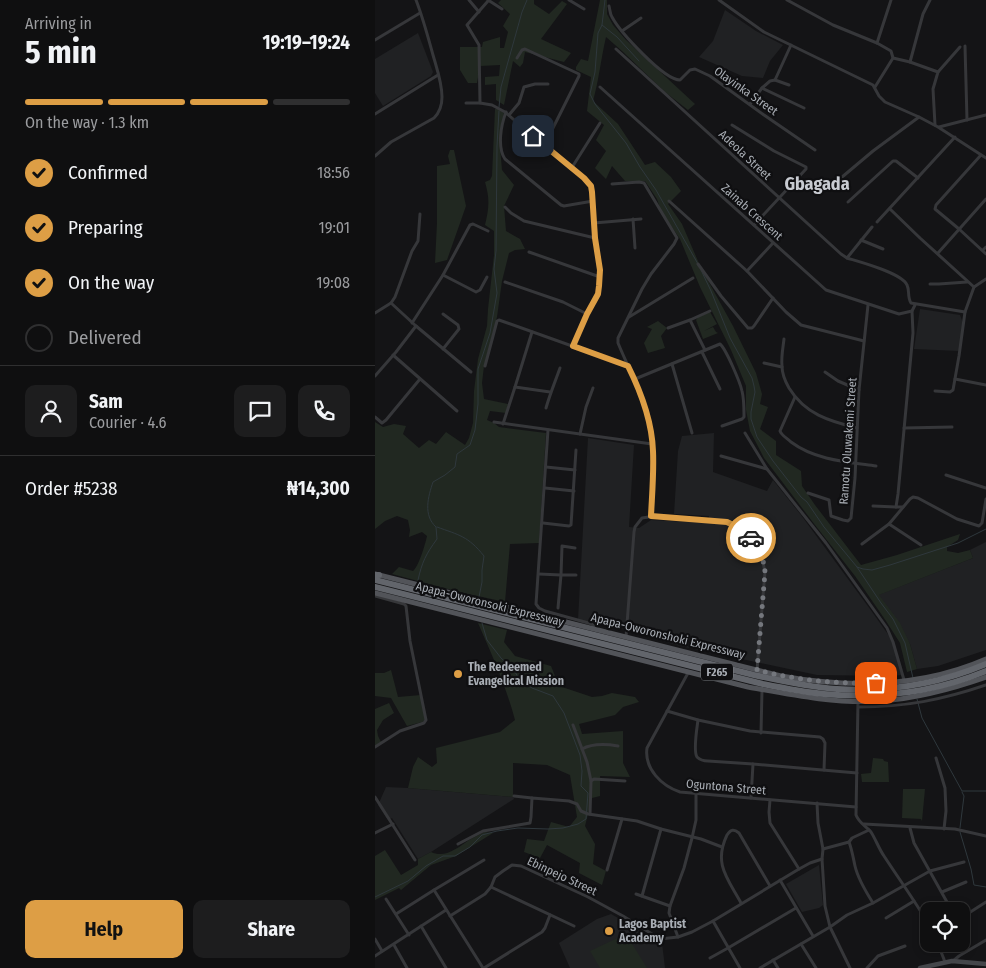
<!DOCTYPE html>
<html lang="en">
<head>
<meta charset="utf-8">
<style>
	body { margin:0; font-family:"Fira Sans Condensed",sans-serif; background:#1d1d1e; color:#f1f3f6; height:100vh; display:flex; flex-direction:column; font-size:19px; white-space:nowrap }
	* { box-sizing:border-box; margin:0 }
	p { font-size:16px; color:#9b9c9f }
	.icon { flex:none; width:28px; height:28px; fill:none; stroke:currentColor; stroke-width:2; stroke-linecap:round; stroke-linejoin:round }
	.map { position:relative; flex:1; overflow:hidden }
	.drawer { display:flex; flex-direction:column; background:#0f0f10; width:375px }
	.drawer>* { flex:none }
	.tools { position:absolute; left:545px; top:902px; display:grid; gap:10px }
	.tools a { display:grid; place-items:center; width:50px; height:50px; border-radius:10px; background:#0f0f10; box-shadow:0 2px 8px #0003,0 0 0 1px #2f2f30; font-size:25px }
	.pin { position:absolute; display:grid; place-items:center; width:42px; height:42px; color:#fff; margin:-21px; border-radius:10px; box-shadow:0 2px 8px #0006 }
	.courier { position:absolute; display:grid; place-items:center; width:50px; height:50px; margin:-25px; border:4px solid #dd9e45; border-radius:50%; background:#fff; color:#222; box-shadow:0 1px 6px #0007 }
	.overview em { font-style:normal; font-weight:700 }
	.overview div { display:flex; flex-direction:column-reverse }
	.overview { display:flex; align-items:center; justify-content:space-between; height:85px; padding:0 25px }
	h1 { font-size:32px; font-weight:700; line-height:38px }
	.bar { display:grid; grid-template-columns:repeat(4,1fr); gap:8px 5px; align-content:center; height:60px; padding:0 25px }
	.bar i { height:6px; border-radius:4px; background:#2f2f30 }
	.bar .selected { background:#dd9e45 }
	.bar p { grid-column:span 4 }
	.line { display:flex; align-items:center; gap:12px; padding:0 25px; border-top:1px solid #2f2f30 }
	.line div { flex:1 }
	.round { display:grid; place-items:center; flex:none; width:52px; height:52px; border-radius:10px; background:#1d1d1e }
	ol { padding:0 25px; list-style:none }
	li { display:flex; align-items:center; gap:15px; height:55px }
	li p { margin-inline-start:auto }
	li .icon { padding:5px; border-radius:50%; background:#dd9e45; color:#111; stroke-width:4 }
	li:last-child { color:#9b9c9f }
	li i { width:28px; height:28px; border:2px solid #2f2f30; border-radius:50% }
	.cta { display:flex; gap:10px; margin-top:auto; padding:10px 25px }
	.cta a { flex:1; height:58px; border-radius:10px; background:#dd9e45; color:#111; font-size:20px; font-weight:700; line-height:58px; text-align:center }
	.cta a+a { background:#1d1d1e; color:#f1f3f6 }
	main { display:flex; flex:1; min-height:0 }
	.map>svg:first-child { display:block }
	.built { fill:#202123 }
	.green { fill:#212821 }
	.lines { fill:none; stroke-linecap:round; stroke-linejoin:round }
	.stream { stroke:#2f383d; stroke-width:1 }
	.street { stroke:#36373a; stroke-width:3 }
	.secondary { stroke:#44464a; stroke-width:4.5 }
	.primary { stroke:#525459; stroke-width:5 }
	.highway { stroke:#62656b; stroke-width:6 }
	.done { stroke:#74777d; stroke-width:5; stroke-dasharray:0 9 }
	.route { stroke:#dd9e45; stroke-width:6 }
	.poi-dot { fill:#dd9e45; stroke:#0f0f11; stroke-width:2 }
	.labels { text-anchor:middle; stroke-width:4.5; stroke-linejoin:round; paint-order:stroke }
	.shield { fill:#0f0f11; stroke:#7a7e83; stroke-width:1 }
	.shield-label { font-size:11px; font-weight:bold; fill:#a8adb4 }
	.street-label { font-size:12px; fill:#a8adb4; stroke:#0f0f11 }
	.poi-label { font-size:12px; font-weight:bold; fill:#a8adb4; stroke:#0f0f11; text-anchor:start }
	.district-label { font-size:18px; font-weight:bold; fill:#c8cbd1; stroke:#0f0f11 }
</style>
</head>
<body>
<main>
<section class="drawer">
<div class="overview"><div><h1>5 min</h1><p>Arriving in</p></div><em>19:19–19:24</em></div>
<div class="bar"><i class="selected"></i><i class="selected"></i><i class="selected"></i><i></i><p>On the way · 1.3 km</p></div>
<ol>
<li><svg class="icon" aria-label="check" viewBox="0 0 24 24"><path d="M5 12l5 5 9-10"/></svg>Confirmed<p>18:56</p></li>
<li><svg class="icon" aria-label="check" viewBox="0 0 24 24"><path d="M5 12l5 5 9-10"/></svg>Preparing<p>19:01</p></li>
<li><svg class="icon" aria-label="check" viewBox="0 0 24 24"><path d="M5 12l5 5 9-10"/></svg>On the way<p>19:08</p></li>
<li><i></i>Delivered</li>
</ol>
<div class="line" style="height:90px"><a class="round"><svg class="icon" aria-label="person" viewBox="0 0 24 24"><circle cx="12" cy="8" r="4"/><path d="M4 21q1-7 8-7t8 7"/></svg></a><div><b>Sam</b><p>Courier · 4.6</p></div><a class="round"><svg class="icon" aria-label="chat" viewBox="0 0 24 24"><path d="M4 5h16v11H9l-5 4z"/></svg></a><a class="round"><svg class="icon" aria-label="phone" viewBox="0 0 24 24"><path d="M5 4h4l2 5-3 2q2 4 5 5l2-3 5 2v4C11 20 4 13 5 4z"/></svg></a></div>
<div class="line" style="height:65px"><div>Order #5238</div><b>₦14,300</b></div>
<div class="cta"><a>Help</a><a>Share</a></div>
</section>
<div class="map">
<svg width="611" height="968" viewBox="0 0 611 968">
	<rect width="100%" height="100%" fill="#141416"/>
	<g class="built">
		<path d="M350 10 381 31 408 45 395 61 388 78 367 76 324 57 338 41Z"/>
		<path d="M43 33 58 72 56 76 8 106 0 93V59Z"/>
		<path d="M545 309 585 315 588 323 584 351 539 349Z"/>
		<path d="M339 433 338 472 392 491 398 480 426 515 495 609 517 640 527 675 517 676 442 675 305 646 262 634 247 628 203 620 213 438 259 445 254 527 264 528 276 520 333 523 334 516 299 514 303 451 307 436Z"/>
		<path d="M611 542V650L563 666 542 669 535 644 503 595 598 558 595 550Z"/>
		<path d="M11 787 33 788 138 797 139 799 56 852 43 859 17 818 13 820 3 805Z"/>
		<path d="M444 865 448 905 444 908 427 912 411 884Z"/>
		<path d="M236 914 287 943 290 968H195L184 943 222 919Z"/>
	</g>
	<g class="green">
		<path d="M126 0H159V4L174 14 187 1 192 4 166 39 196 53 189 62 150 52 148 63 145 67 138 61 129 105 121 100V84L110 85V77L124 76 125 65 105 66 102 83H93L85 70V47H107L108 42 125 37V48H129L133 32 128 26 135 14 123 3Z"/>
		<path d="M225 0H232V14L238 25 251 40 320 104 313 110 290 92 247 51 231 37C226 58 224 80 218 101L243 124 270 165 280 162 296 177 306 191 293 204 307 224 326 268 358 326 381 373 387 394 385 404 393 407 385 429 401 441V455L426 471 427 486 440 505 486 565 522 555 585 534 583 540 572 547V551L583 553 595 550 598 558 504 595 525 623 535 644 542 669 532 672 525 643 511 621 480 576 440 525 389 458 375 431 371 410V386L356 350 325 287 305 239 286 211 282 199 270 181H250L237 166 231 179 220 168 231 151 221 140 229 125 212 111 216 77 201 70V67L206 59 213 61Z"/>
		<path d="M120 109H123L129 113 126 125 125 147 127 170 139 185 129 206 131 231 145 239 150 249 140 250 134 253 127 281 122 317 109 366 107 383 109 399 133 404 131 413 115 411 112 420 119 423 124 427 171 433 164 543 135 544 130 602 80 591 17 574 24 567 38 571C44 566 50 545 52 536L47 532 34 537 35 530 33 520 22 516 10 521 0 529V422L8 427 19 424 31 426 28 434 44 448 54 440 61 444 71 432 90 445 94 438 98 423 99 391 103 359 112 326 113 309 119 255V231L110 225C114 208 115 199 110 182L115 180 117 176Z"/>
		<path d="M75 150H79L91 206 72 260 60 263 62 223V166L75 164 73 156Z"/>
		<path d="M335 312 342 324 329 331 338 327 341 332 343 333 328 339 321 320 323 317Z"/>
		<path d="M283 321 292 328 286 336 290 348 273 353 269 343 277 329 272 327Z"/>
		<path d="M103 623 132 630 129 642 140 656 176 666 184 686 217 697 227 696 237 693 260 697 264 702 248 707 240 715 204 724 207 734 248 731V763L255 777 225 776V796L217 798 210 826 220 844 218 864 231 871 227 885 204 873 205 863 172 845 165 858 149 852 152 839 169 841 176 822 194 827 202 817 195 775 172 765 138 763V797L33 788 38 767 43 757 57 767 62 763 61 748 125 732 140 720C131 686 117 655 103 623Z"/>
		<path d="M16 670 23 697 46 695 51 721 32 726 16 698 0 696V673H9Z"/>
		<path d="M14 703 19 713 8 720 2 730 3 736 6 742 0 746V709Z"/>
		<path d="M498 758 508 759 509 761 513 762 514 782H487L486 774 496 773Z"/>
		<path d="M528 789H550L547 821 546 819 527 818Z"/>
		<path d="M109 832 118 833 81 856 56 865 26 890 24 888 0 900V856L10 850 26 875 43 865V859L56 852C70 859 84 847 94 840 99 837 104 835 109 832Z"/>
		<path d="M251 934 272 968H225L215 951Z"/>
	</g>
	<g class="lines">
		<g class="stream">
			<path d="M230 0 227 25 223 33 220 72 215 94 220 104 251 143 265 167 281 190 323 264"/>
			<path d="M227 25 242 37 264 61"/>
			<path d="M124 107 126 87 147 12 152 0"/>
			<path d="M326 270 336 291 355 338 377 378 379 386 380 392 376 412V419L382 437 398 461 426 497 432 502 449 527 482 567 506 603 518 619 530 643 538 678"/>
			<path d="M62 527C84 535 93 536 109 556L107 570V582L104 597"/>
			<path d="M482 567 488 569 497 570 515 565 583 543 611 529"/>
			<path d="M43 580C47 562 51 554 62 539L61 527C48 515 53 497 58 482L70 475 80 467 82 454 95 445 100 430 103 404V369L115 333 122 293 119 269 121 251 122 146 124 111"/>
			<path d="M542 699 547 718 587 791H611"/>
			<path d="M585 828 589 796 587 792"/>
			<path d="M585 832 596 869 599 885 611 887"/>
			<path d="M0 897 33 881 51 866 68 856H80L95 847 107 835 122 831 143 828 173 829 188 828 203 824 211 819 213 793 206 786 207 771 205 755 189 713 178 696 157 688 144 679 139 670 126 658 112 640 107 623"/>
		</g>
		<g class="street">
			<path d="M94 0 104 12"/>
			<path d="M113 0 127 9"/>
			<path d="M194 0 209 9"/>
			<path d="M344 0 389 32 498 85 504 96 510 102 544 117 563 127 611 158"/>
			<path d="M412 0 458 25 502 43 516 51 518 58 500 87"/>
			<path d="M234 6C235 10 235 14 237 17 245 32 289 80 305 80L315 70 320 69 335 76 389 115 440 150"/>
			<path d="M247 31 266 18"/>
			<path d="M0 40 45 13"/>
			<path d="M502 43 516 0"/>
			<path d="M590 46 592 120"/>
			<path d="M241 49 466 254 472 258C485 262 527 273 532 285 535 291 532 297 536 303L590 312"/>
			<path d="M142 58 147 50 150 49 204 74V76L169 146"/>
			<path d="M518 58 535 62 563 72 558 89 560 125"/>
			<path d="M535 62 548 14 555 0"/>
			<path d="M563 72 585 47"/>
			<path d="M400 80 416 45"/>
			<path d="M225 87 451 290 524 314 537 311"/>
			<path d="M387 88 429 108"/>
			<path d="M91 103H105L117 105 130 112 169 146 209 178 216 186 220 238 224 265 225 286 223 294 212 314 198 346"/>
			<path d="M105 103 104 45 92 25 113 1"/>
			<path d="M375 104 387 88 395 81 400 80 414 85"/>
			<path d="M131 112C126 125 122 147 130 159L186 205 189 206 218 201"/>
			<path d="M0 114 63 75"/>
			<path d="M134 115 144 103 149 87 160 84H173"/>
			<path d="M357 125 399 151 431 167V169L379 225"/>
			<path d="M564 127 611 115"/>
			<path d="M606 155 561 205 560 209 584 229 611 254"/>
			<path d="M0 156 16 142 59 118C65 112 67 105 67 97 67 83 62 69 58 55 53 37 48 18 41 0"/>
			<path d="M196 169 225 123"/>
			<path d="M237 184 264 182 269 183 302 238 299 244 276 274 267 289 243 338V343C253 367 265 390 272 415 281 448 277 483 276 516"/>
			<path d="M446 185 450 189 454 188 498 151 544 117"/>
			<path d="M294 201 372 271 411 312 426 325 489 341"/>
			<path d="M473 202 518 161H521L543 178"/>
			<path d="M130 207 136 213 149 221 220 238"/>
			<path d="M515 209 545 238 599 287"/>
			<path d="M258 219 260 248"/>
			<path d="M502 222 580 137"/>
			<path d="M219 223 266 219"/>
			<path d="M486 240 508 249"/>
			<path d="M608 250 611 247"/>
			<path d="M154 252 225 277"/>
			<path d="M563 253 611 199"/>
			<path d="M472 258 497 227"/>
			<path d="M323 264 346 296 373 328H377L379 326 398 298"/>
			<path d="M372 271 398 243"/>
			<path d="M68 275 101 292 105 290 112 277"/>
			<path d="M130 282 188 302 212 314"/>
			<path d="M555 284H564L592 282"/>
			<path d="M16 303 41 326 96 372"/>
			<path d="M0 313 16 303 20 297 37 251 43 241 45 214"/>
			<path d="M68 314 83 325 84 329 68 349"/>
			<path d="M254 317 318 278"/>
			<path d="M315 320 330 350"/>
			<path d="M37 323 68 275 95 225 98 224 113 231"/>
			<path d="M293 328 315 320 335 311"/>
			<path d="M409 339C408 348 406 357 407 366 407 374 410 381 414 388 430 414 454 421 482 428"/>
			<path d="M327 352 345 389"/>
			<path d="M18 355 82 411"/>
			<path d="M389 363 407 367"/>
			<path d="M297 364 317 433"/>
			<path d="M110 366 122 321 124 320 253 366"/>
			<path d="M450 372 463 381 484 390"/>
			<path d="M0 376 21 352 41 326"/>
			<path d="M260 379 345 344C351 349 365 382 367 391 369 399 369 407 369 415V417L367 419 347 426"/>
			<path d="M580 379 611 385"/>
			<path d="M140 387 175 392"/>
			<path d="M560 391 575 392 578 390 584 356 590 312 599 287 611 279"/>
			<path d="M420 397 405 431C407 436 412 438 416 442 440 460 472 462 501 466"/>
			<path d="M171 408C175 394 180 382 185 368"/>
			<path d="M0 417 7 423 11 420 45 379"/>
			<path d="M119 422 277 444"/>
			<path d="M128 424 140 387 157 332"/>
			<path d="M529 428 577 427"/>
			<path d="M173 430 161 604 164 608 170 611 217 624 221 629"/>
			<path d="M370 433 392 469"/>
			<path d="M205 434 211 407 218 388"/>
			<path d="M346 456 392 469 451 543 512 628 518 642 529 680"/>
			<path d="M171 467 200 470"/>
			<path d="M571 475 611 488"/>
			<path d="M170 488 199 491"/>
			<path d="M433 493 454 500 456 516 468 520 473 521 476 518 480 478 484 390 493 305"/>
			<path d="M498 506 521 507"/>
			<path d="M528 507H521L523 494 538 333 537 311 540 305"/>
			<path d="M168 523 194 526 196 525 201 450"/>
			<path d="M514 524 546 545"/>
			<path d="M487 544 514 524 535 499 538 497 543 498 582 519 604 526 607 523 611 499"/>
			<path d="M164 574 186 575 187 546 200 548"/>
			<path d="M0 596 29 604 31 606 35 641 51 720 49 723 25 731 0 747"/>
			<path d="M183 608 186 575H201"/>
			<path d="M251 637 259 532 260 527 267 518 280 516 352 522 364 527 375 537 381 545 387 558 390 572 382 670"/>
			<path d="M313 673 272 748C269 769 287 786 305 792L481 807"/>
			<path d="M483 701 481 815C484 823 491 826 496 832 501 840 504 849 509 856 524 879 540 901 554 925"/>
			<path d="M484 707C530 707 567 700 611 685"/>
			<path d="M292 711 323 720 375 731 445 737 448 739 450 743 449 770"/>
			<path d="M323 720C322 728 318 751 322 757 325 760 329 761 333 761L378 764 482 773"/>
			<path d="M198 725 212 762 216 781"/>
			<path d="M386 733 387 690"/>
			<path d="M207 749C218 743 231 744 243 746"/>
			<path d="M561 758 570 788 571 811 569 829"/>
			<path d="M139 796 157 798"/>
			<path d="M0 797 40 860"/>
			<path d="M376 798 378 764"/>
			<path d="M395 800 394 812 395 823 424 869"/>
			<path d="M442 803 443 823 448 849 447 859 450 906 455 927 475 968"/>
			<path d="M215 814 216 781 219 779 250 781"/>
			<path d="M489 824 580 829 611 836"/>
			<path d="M535 828 539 843 577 911"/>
			<path d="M0 833 18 824"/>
			<path d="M474 842C477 850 478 857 480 866 483 879 491 892 498 903"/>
			<path d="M83 844 108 831 155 823 156 817 157 798 194 801 202 804 206 811 213 814 262 821 286 829 326 839 347 847"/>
			<path d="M448 849 474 842 477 838 494 830"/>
			<path d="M232 870 247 819"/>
			<path d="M405 880 438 936"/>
			<path d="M116 887 199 926"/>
			<path d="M59 890 108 968"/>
			<path d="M567 892 591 882"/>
			<path d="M261 894 295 906"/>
			<path d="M267 896 286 829"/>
			<path d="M11 899 34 935"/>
			<path d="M366 903C353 879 338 864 352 835 356 829 359 829 364 833L395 886"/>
			<path d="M21 914 59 890 109 860"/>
			<path d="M75 916 110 894 116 887 120 877 128 871 137 865 146 866 213 897 248 916 285 939 303 937 317 932 338 921 424 869 435 863 447 859"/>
			<path d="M511 918 539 901"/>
			<path d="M586 918 611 902"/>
			<path d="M338 921 365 968"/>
			<path d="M46 926 71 968"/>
			<path d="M303 937 294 913 295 906 309 868 317 838 321 820V794"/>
			<path d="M0 939 7 951"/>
			<path d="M426 944 441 968"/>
			<path d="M563 944 570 962"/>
			<path d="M19 945 32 968"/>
			<path d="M0 956 71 910"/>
			<path d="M335 958 353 948 421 908"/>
			<path d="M398 960 403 968"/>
			<path d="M578 961 584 956 611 940"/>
			<path d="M109 968 167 932 170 928 175 915"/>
			<path d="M385 968 455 927 472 915 498 903 555 871 589 862"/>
			<path d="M492 968 503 956 530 946"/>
		</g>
		<path class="secondary" d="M545 968 577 961 611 964"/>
		<g class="primary">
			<path d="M0 574 406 676C474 688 547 687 611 659"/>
			<path d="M0 593 373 687C417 695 462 704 506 701 543 698 577 689 611 677"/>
		</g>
		<g class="highway">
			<path d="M0 575H4"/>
			<path d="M0 580 379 675C406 681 434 687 462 689 512 692 564 684 611 664"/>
			<path d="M0 587 388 684C408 688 428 692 449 694 504 699 560 692 611 671"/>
		</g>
	</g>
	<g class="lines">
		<path class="done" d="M376 538C384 549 389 559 390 572L382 670C421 680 460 684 501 683"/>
		<path class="route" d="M158 136 209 178 216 186 217 192 220 238 225 270 224 286 223 294 212 314 198 346 253 366C266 392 277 421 278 451 279 472 277 495 276 516L352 522 364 528 376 538"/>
	</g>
	<g class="poi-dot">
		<circle cx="83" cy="674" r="5"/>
		<circle cx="234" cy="931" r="5"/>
	</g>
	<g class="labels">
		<rect class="shield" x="326" y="663.5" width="32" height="17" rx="4"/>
		<g class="shield-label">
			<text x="342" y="676">F265</text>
		</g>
		<g class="street-label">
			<text transform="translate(371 91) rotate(35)" y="4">Olayinka Street</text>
			<text transform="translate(370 155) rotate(43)" y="4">Adeola Street</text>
			<text transform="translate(377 212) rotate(42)" y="4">Zainab Crescent</text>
			<text transform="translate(473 441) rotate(-86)" y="4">Ramotu Oluwakemi Street</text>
			<text transform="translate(115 604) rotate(14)" y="4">Apapa-Oworonsoki Expressway</text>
			<text transform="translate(293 636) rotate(14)" y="4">Apapa-Oworonshoki Expressway</text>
			<text transform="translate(351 787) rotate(5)" y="4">Oguntona Street</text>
			<text transform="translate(187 876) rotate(25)" y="4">Ebinpejo Street</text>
		</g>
		<g class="poi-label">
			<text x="93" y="671">The Redeemed<tspan x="93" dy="14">Evangelical Mission</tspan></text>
			<text x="244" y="928">Lagos Baptist<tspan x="244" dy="14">Academy</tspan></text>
		</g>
		<g class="district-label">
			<text x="442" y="190">Gbagada</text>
		</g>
	</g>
</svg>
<div class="tools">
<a><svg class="icon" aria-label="locate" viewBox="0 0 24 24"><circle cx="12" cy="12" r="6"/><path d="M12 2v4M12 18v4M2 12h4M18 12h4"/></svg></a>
</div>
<div class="pin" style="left:501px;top:683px;background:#ea580c"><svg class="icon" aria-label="bag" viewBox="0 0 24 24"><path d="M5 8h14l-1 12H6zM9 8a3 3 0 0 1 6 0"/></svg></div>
<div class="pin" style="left:158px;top:136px;background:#1f2937"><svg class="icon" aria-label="home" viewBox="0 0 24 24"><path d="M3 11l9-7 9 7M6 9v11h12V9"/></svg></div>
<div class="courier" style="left:376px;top:538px"><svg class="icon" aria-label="car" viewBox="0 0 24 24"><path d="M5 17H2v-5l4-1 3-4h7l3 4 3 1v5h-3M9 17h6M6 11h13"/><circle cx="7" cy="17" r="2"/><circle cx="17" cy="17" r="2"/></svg></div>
</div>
</main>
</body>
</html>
